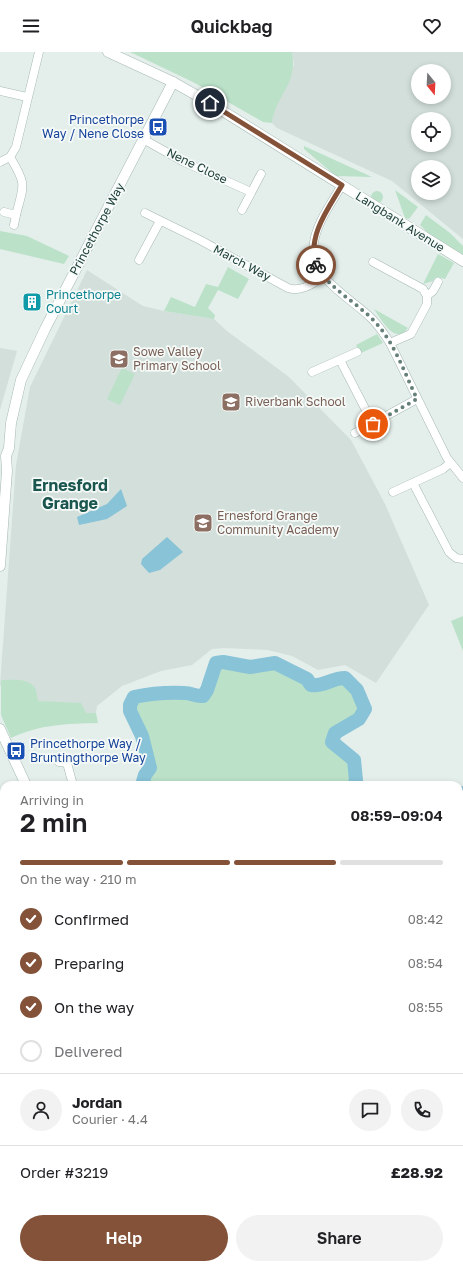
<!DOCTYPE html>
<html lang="en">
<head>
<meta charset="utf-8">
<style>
	body { margin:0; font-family:"Golos Text",sans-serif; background:#f2f2f2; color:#202124; height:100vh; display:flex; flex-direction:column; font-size:15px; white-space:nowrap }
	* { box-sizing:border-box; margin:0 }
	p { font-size:13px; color:#757577 }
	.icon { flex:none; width:22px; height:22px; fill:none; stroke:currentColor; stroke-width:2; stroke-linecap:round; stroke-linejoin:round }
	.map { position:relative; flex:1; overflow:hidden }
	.details { position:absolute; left:0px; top:729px; width:463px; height:488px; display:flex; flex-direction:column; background:#fff; border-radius:12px 12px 0 0; box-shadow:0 2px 6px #0003 }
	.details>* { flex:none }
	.needle { width:26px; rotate:162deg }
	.fabs { position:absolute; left:411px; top:12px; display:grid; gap:8px }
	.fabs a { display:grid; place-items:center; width:40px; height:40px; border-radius:50%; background:#fff; box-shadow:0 2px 6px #0003; font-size:20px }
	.pin { position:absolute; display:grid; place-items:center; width:34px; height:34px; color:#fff; margin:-17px; border:2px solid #fff; border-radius:50%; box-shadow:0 1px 4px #0007 }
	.courier { position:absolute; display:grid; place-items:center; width:40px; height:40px; margin:-20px; border:3px solid #835239; border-radius:50%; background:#fff; color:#222; box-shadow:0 1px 5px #0007 }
	.summary em { font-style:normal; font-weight:600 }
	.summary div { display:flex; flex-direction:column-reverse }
	.summary { display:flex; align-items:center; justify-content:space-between; height:68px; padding:0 20px }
	h1 { font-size:26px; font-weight:600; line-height:30px }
	.bar { display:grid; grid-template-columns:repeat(4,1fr); gap:6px 4px; align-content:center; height:48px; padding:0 20px }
	.bar i { height:5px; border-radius:3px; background:#e0e0e0 }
	.bar .selected { background:#835239 }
	.bar p { grid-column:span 4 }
	.line { display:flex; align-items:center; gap:10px; padding:0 20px; border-top:1px solid #e0e0e0 }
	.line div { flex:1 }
	.round { display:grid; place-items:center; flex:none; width:42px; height:42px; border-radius:21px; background:#f2f2f2 }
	ol { padding:0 20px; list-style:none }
	li { display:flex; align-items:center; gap:12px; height:44px }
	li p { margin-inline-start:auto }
	li .icon { padding:4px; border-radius:50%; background:#835239; color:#fff; stroke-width:4 }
	li:last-child { color:#757577 }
	li i { width:22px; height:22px; border:2px solid #e0e0e0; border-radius:50% }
	.cta { display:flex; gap:8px; margin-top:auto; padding:8px 20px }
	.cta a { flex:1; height:46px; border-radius:24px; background:#835239; color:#fff; font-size:16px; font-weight:600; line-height:46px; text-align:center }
	.cta a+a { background:#f2f2f2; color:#202124 }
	header { display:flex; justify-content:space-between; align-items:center; height:52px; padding:0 20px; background:#fff; font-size:18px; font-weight:600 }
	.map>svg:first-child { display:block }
	.built { fill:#d2dfda; fill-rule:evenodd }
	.green { fill:#bbe1c9 }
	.water { fill:#88c3d8 }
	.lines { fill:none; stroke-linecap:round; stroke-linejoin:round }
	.river { stroke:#88c3d8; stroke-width:14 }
	.minor-casing { stroke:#a6b8b3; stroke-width:9 }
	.tertiary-casing { stroke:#a6b8b3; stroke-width:11 }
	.minor { stroke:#fff; stroke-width:8 }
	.tertiary { stroke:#fff; stroke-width:10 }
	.done { stroke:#657f79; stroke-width:4; stroke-dasharray:0 7.2 }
	.route { stroke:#835239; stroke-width:5 }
	.labels { text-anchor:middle; stroke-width:3.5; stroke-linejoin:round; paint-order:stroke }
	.transit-label { font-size:12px; fill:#164399; stroke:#f5faf8; text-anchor:end }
	.street-label { font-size:12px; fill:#21423c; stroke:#f5faf8 }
	.culture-label { font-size:12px; fill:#0d838f; stroke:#f5faf8; text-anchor:start }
	.education-label { font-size:12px; fill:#785e54; stroke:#f5faf8; text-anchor:start }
	.district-label { font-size:16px; font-weight:bold; fill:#1b564e; stroke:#f5faf8 }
</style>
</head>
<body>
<header><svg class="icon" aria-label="menu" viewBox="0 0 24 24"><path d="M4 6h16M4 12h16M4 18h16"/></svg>Quickbag<svg class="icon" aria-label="heart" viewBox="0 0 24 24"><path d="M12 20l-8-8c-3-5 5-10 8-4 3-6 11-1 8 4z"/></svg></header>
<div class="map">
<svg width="463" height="1217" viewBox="0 0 463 1217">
	<rect width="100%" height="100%" fill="#e4efeb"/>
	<g class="built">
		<path d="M292 0H463V187L392 129 277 76 272 71 273 62 294 13ZM418 19H444V45H418ZM418 67H444V93H418ZM418 115H444V141H418Z"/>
		<path d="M87 218 143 254 164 259 214 267 227 279 289 325 351 388 385 452 429 553 376 631 345 613 318 618 292 604 268 598 225 596 212 597 192 613 161 619 122 634 97 654 96 661 27 663 0 633 16 413 30 335Z"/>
		<path d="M0 296 17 299 0 358Z"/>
	</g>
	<g class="green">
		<path d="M130 0H292C298 33 276 42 272 71L263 70 193 30Z"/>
		<path d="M304 94 372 125 336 124 304 97Z"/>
		<path d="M395 138 418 155 409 167 405 166Z"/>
		<circle cx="377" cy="145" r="6"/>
		<path d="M426 163 450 181 463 194V203L428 181 420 173Z"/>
		<path d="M0 179 27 184 69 204 64 212 0 197Z"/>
		<path d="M438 202 454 211 445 227 438 225 434 227 433 229 423 232Z"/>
		<path d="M228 215 249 227 238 247 218 238 208 256 215 263 214 267 164 259 171 245 195 255 206 232 218 235Z"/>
		<path d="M374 257 408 276C395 294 381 267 374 257Z"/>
		<path d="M377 282 383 291 361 301 356 293Z"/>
		<path d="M122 316 135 322 120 353 107 347Z"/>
		<path d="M463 564V599L451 569Z"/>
		<path d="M223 610 249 615 275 611 307 627 311 633C324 635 331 626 345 626L357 638 365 657 359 667 335 681 332 690 354 708 356 728 354 733H142L145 723 150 716 142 684 130 659V653L134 645C153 641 165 640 185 641 192 641 196 645 203 644L207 638 216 611Z"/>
		<path d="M1 628C11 628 28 625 35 636 37 639 37 645 38 649L81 651 86 661H96L98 671C66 672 41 672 11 686L1 663Z"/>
		<path d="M463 776V938L459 937V778Z"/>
		<path d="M459 946 463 950V1217H397L396 1213H459Z"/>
	</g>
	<g class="water">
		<path d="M121 437 127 454 107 467 79 473 77 465 107 452Z"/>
		<path d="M167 485 183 500 160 518 149 521 141 512 142 507Z"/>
	</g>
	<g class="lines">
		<g class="river">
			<path d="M142 733 145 723 150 716 142 684 130 659V653L134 645C153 641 165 640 185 641 192 641 196 645 203 644L207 638 216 611 223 610 250 615 275 611 307 627 311 633C324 635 331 626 345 626L357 638 365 657 359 667 335 681 332 690 354 708 356 728 354 733"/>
			<path d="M459 743 463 741"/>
			<path d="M459 1087 463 1090"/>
		</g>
		<g class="minor-casing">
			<g id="minor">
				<path d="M0 39 27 45"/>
				<path d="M143 87 184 110 251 140"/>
				<path d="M0 110 10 105 16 95 39 0"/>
				<path d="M342 133C332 150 320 166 315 185 305 224 346 242 370 265 378 272 384 282 390 291L447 406 463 426"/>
				<path d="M242 158 261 122"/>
				<path d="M4 160 16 163C24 132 27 133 10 105"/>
				<path d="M145 161 200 188 288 236C300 240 311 233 321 226L322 223"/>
				<path d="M14 173 16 163"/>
				<path d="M139 208 160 169"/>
				<path d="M373 210 423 237 427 244"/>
				<path d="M390 291 411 282 427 252V244L433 239 438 230"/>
				<path d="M340 308 373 372"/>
				<path d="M312 320 357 300"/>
				<path d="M355 381 417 347"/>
				<path d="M413 431 449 500 456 506 463 507"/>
				<path d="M393 440 443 417 450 411"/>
				<path d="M59 710 67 711 72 707"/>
				<path d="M67 711 73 733"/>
				<path d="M0 751 4 749"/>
				<path d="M0 1009 4 1011"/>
				<path d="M89 1213 91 1217"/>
				<path d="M113 1217 126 1213"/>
			</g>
		</g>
		<g class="tertiary-casing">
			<g id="tertiary">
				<path d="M108 0 173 30 210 51 463 209"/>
				<path d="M0 514 7 419 6 404 9 396 11 371 21 328 45 277 173 30"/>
				<path d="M0 677 26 733"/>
				<path d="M0 1083 4 1077"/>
			</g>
		</g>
		<use href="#minor" class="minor"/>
		<use href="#tertiary" class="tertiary"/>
	</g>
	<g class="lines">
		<path class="done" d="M316 213C330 238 357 250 376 271 395 292 405 322 417 347L373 372"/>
		<path class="route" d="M210 51 342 133C328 157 307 184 316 213"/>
	</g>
	<defs>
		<g id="bus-square" transform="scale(1)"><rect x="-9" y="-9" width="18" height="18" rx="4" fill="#1a4fb4" stroke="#f5faf8"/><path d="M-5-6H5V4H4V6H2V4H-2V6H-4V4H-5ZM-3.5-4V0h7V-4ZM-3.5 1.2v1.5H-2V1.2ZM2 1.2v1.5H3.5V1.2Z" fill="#fff"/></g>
		<g id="building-square" transform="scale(1)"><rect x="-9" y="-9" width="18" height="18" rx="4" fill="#0f9aa8" stroke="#f5faf8"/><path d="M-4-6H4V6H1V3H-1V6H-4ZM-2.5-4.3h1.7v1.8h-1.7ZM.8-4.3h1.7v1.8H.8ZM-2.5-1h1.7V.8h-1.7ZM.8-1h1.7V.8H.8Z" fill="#fff"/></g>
		<g id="school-square" transform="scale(1)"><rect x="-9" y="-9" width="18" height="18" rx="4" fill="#8d6e63" stroke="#f5faf8"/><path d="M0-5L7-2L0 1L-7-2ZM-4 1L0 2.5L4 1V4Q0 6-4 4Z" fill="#fff"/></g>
	</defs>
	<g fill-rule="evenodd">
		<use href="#bus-square" x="158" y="75"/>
		<use href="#building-square" x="32" y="250"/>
		<use href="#school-square" x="119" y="307"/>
		<use href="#school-square" x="231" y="350"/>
		<use href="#school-square" x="203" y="471"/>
		<use href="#bus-square" x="16" y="699"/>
	</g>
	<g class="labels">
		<g class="transit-label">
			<text x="144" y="72">Princethorpe<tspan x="144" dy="14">Way / Nene Close</tspan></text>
			<text x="30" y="696" text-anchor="start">Princethorpe Way /<tspan x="30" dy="14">Bruntingthorpe Way</tspan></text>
		</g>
		<g class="street-label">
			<text transform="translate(197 114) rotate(26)" y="4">Nene Close</text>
			<text transform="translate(400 170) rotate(32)" y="4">Langbank Avenue</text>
			<text transform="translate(97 177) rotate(-62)" y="4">Princethorpe Way</text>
			<text transform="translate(242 211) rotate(28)" y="4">March Way</text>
		</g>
		<g class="culture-label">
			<text x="46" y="247">Princethorpe<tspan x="46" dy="14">Court</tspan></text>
		</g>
		<g class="education-label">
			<text x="133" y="304">Sowe Valley<tspan x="133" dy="14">Primary School</tspan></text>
			<text x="245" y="354">Riverbank School</text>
			<text x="217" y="468">Ernesford Grange<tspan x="217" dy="14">Community Academy</tspan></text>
		</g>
		<g class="district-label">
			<text x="70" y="439">Ernesford<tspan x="70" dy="18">Grange</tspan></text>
		</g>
	</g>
</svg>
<div class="fabs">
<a><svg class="needle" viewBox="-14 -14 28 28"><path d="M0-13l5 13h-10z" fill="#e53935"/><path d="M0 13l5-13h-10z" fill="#757577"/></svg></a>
<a><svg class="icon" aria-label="locate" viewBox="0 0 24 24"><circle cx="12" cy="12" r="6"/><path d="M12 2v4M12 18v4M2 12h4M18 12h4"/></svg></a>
<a><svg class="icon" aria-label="layers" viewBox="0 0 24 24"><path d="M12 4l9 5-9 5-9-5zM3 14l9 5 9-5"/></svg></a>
</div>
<div class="pin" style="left:373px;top:372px;background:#ea580c"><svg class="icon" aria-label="bag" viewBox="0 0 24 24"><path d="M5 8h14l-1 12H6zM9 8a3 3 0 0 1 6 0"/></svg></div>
<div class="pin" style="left:210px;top:51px;background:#1f2937"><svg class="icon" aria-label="home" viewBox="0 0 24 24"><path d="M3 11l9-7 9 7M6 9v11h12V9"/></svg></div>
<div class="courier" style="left:316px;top:213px"><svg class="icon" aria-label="bike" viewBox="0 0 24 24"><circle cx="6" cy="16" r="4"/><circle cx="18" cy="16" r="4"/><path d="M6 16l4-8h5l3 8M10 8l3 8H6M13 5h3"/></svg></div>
<section class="details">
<div class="summary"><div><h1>2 min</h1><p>Arriving in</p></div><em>08:59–09:04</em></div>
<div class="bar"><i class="selected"></i><i class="selected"></i><i class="selected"></i><i></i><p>On the way · 210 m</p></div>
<ol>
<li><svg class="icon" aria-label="check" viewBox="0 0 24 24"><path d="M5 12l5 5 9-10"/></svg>Confirmed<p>08:42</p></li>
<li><svg class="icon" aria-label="check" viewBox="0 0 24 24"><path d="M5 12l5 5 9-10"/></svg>Preparing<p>08:54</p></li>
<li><svg class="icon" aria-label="check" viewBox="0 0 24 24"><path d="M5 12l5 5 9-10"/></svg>On the way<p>08:55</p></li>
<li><i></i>Delivered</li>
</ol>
<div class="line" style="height:72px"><a class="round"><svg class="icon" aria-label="person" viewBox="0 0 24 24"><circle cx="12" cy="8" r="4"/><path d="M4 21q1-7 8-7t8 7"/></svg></a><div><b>Jordan</b><p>Courier · 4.4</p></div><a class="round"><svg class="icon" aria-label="chat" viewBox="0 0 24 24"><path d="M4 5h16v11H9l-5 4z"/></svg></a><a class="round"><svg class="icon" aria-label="phone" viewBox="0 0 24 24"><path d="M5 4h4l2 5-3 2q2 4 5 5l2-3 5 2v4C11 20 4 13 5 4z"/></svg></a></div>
<div class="line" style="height:52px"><div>Order #3219</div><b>£28.92</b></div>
<div class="cta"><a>Help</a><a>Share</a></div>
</section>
</div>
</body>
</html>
